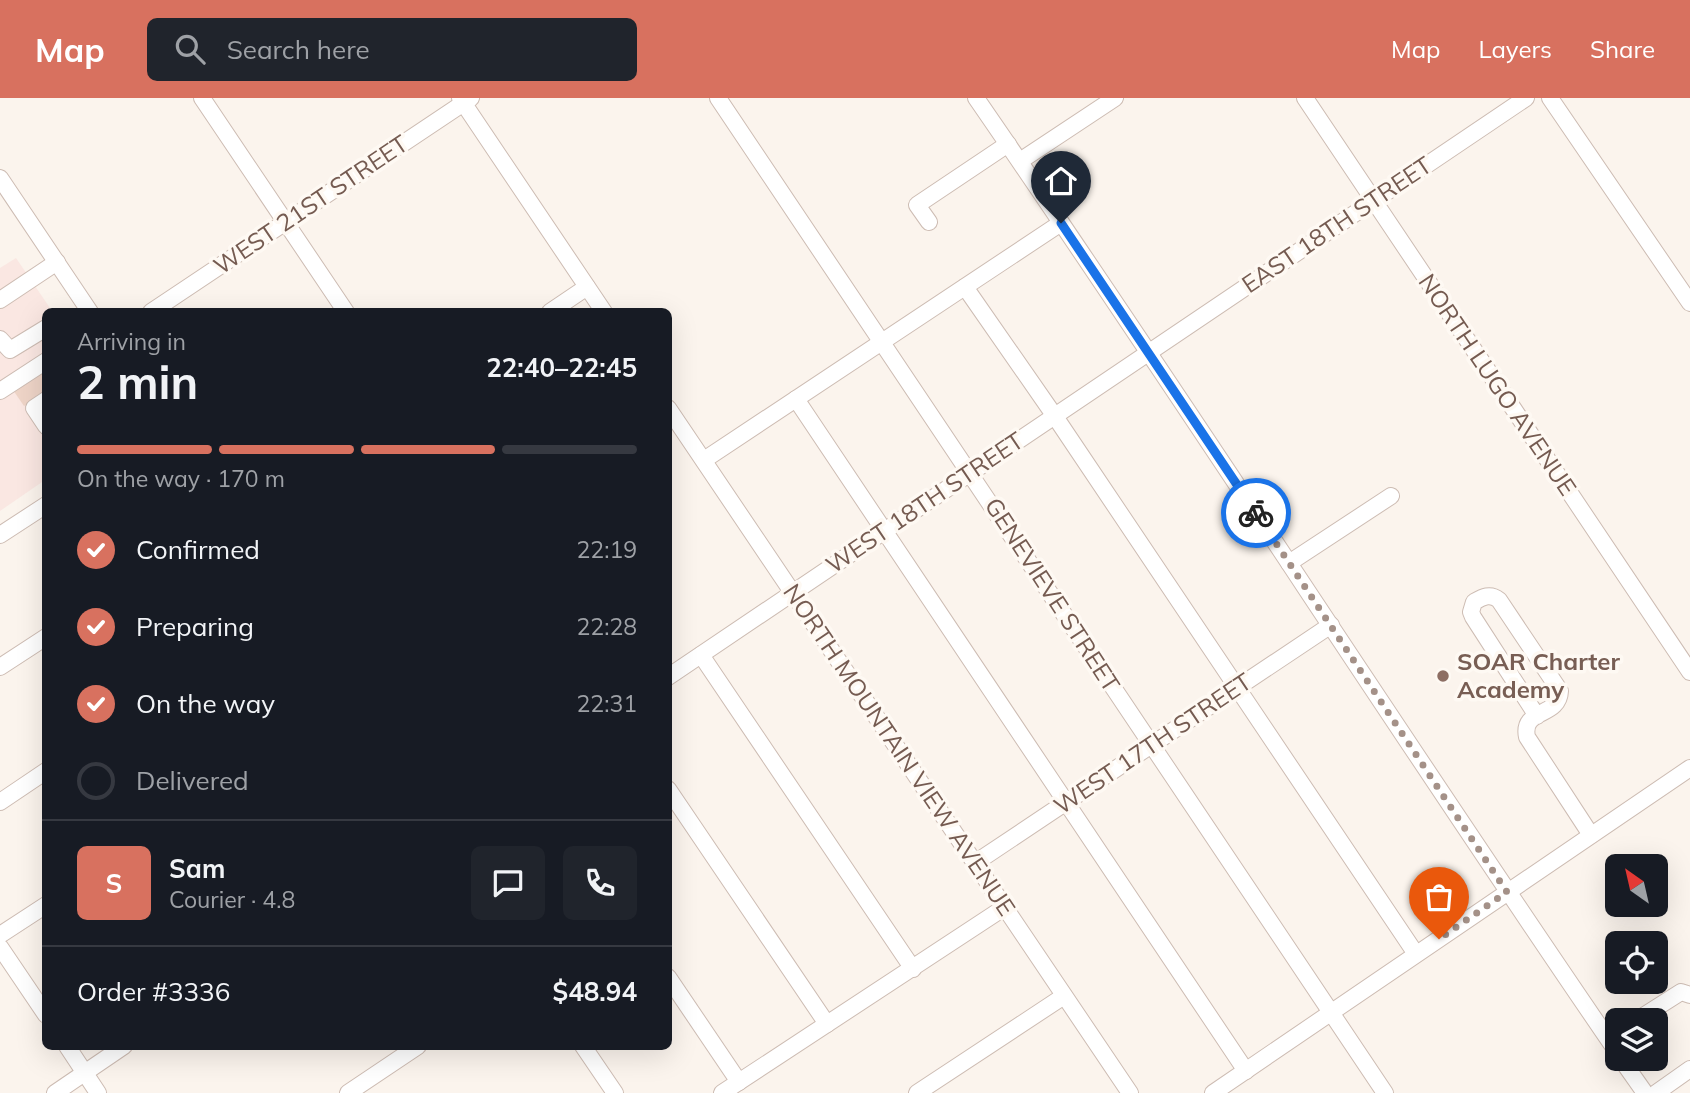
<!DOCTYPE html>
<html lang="en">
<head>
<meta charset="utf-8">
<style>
	body { margin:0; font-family:Mulish,sans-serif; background:#20242c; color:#f1f3f6; height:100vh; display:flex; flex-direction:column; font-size:26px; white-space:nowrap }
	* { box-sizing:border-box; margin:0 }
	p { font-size:23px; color:#9ea1a6 }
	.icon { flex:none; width:38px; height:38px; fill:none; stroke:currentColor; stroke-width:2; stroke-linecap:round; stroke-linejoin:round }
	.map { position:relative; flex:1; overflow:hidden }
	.sheet { position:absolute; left:42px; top:210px; width:630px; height:742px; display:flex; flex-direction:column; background:#171b24; border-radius:10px; box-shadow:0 7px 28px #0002 }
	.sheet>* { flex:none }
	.needle { width:46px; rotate:326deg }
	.buttons { position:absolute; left:1605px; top:756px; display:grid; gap:14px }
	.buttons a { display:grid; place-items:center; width:63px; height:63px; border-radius:10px; background:#171b24; box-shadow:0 7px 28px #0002; font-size:35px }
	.pin { position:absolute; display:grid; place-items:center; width:60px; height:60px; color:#fff; margin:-72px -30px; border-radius:50% 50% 50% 0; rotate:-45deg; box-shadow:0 0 7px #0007 }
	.pin .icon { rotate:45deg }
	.courier { position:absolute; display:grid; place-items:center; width:70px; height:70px; margin:-35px; border:5px solid #1a73e8; border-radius:50%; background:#fff; color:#222; box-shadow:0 2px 9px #0007 }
	.overview em { font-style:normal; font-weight:700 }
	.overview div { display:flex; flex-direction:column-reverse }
	.overview { display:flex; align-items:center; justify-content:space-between; height:119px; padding:0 35px }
	h1 { font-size:46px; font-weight:700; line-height:52px }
	.bar { display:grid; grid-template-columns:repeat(4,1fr); gap:10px 7px; align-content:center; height:84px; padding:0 35px }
	.bar i { height:9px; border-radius:5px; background:#363941 }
	.bar .current { background:#d8715f }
	.bar p { grid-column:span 4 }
	.line { display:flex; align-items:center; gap:18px; padding:0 35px; border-top:2px solid #363941 }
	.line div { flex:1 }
	.round { display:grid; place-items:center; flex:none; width:74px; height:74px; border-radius:10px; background:#20242c }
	ol { padding:0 35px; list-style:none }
	li { display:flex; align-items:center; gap:21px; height:77px }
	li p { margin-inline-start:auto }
	li .icon { padding:7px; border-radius:50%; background:#d8715f; color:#fff; stroke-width:4 }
	li:last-child { color:#9ea1a6 }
	li i { width:38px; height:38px; border:4px solid #363941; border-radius:50% }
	header { display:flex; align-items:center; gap:42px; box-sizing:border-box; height:98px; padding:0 35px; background:#d8715f; color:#fff }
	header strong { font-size:33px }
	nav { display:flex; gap:38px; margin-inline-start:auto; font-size:24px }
	.search { width:490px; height:63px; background:#20242c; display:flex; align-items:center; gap:18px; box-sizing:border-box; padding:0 24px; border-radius:10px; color:#9ea1a6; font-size:26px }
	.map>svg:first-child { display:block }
	.commercial { fill:#fae7e2 }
	.building { fill:#eed4c7 }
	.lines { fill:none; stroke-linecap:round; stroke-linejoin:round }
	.minor-casing { stroke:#cdbcb3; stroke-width:18 }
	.minor { stroke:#fff; stroke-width:16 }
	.done { stroke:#a49188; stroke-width:7; stroke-dasharray:0 12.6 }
	.route { stroke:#1a73e8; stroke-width:9 }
	.education-dot { fill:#8d6e63; stroke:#fef9f3; stroke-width:2.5 }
	.labels { text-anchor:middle; stroke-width:7; stroke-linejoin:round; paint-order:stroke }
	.street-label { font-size:24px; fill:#755b51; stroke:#fef9f3 }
	.education-label { font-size:24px; font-weight:bold; fill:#785e54; stroke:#fef9f3; text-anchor:start }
</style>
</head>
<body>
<header>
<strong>Map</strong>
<div class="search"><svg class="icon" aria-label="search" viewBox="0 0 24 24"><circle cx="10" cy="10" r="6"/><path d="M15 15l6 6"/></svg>Search here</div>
<nav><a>Map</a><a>Layers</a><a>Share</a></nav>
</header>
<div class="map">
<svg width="1690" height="995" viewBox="0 0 1690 995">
	<rect width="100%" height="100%" fill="#fbf4ed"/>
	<path class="commercial" d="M16 160 52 213 46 214 45 382 0 413V170Z"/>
	<path class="building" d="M46 270V294L24 308 13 292Z"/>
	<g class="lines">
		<g class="minor-casing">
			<g id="minor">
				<path d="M202 0 346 214"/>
				<path d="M460 0 604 214"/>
				<path d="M718 0 1385 995"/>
				<path d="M976 0C1194 316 1400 638 1617 954"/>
				<path d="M1305 0 1690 574"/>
				<path d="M1550 0 1690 205"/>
				<path d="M1020 63 1115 0"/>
				<path d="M0 80 90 214"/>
				<path d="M929 124 917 107 1008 46"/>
				<path d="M965 189 1054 317 1416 856"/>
				<path d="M0 202 57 164"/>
				<path d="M151 214 471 0"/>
				<path d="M550 214 587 189"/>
				<path d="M0 241 10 252 46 230"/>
				<path d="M0 293 46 263"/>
				<path d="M796 301 1246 973"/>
				<path d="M46 302 34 310 46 328"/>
				<path d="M668 310 1130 995"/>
				<path d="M704 362 1061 125"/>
				<path d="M0 437 46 407"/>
				<path d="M1289 465 1391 398"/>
				<path d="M701 557 913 871"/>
				<path d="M0 569 46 539"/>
				<path d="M668 579 1526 0"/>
				<path d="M1537 618 1473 519 1471 514 1474 504C1483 499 1490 495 1499 502L1560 593C1559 620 1521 610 1527 639L1591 737"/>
				<path d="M668 691 827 926"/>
				<path d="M0 704 46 673"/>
				<path d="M975 765 1331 527"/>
				<path d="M0 837 46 807"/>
				<path d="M0 849 46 917"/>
				<path d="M668 879 739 984"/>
				<path d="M1637 922 1681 894 1690 897"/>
				<path d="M67 948 98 995"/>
				<path d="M583 948 615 995"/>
				<path d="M1621 961 1645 995"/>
				<path d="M55 995 124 948"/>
				<path d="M348 995 418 948"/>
				<path d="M722 995 1005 809"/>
				<path d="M917 995 1064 898"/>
				<path d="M1213 995 1690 670"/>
				<path d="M1656 995 1690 971"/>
			</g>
		</g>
		<use href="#minor" class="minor"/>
	</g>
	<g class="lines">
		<path class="done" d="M1256 415 1507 794 1439 841"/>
		<path class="route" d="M1061 125 1256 415"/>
	</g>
	<circle class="education-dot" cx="1443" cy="578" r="7"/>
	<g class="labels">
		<g class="street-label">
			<text transform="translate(311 107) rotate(-34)" y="8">WEST 21ST STREET</text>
			<text transform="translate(1337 127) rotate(-34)" y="8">EAST 18TH STREET</text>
			<text transform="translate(1497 287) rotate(56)" y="8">NORTH LUGO AVENUE</text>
			<text transform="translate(925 405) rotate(-34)" y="8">WEST 18TH STREET</text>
			<text transform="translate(1052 497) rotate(57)" y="8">GENEVIEVE STREET</text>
			<text transform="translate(1153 646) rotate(-34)" y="8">WEST 17TH STREET</text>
			<text transform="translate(899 652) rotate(56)" y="8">NORTH MOUNTAIN VIEW AVENUE</text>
		</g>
		<g class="education-label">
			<text x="1457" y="572">SOAR Charter<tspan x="1457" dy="28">Academy</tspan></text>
		</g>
	</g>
</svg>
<div class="buttons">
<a><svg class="needle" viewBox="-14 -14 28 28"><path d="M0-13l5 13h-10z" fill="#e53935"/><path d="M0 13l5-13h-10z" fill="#9ea1a6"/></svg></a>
<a><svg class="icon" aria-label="locate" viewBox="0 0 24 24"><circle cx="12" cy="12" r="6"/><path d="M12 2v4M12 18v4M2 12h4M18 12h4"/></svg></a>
<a><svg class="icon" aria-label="layers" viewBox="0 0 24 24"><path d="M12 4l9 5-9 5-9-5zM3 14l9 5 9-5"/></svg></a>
</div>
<div class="pin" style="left:1439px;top:841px;background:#ea580c"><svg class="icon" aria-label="bag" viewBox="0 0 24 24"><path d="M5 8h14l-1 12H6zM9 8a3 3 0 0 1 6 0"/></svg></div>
<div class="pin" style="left:1061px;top:125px;background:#1f2937"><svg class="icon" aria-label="home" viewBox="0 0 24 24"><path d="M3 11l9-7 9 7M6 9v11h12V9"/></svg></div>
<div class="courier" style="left:1256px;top:415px"><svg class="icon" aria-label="bike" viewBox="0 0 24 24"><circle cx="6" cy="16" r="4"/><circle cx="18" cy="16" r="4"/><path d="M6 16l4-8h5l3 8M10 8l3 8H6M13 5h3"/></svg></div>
<section class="sheet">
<div class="overview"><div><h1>2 min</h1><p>Arriving in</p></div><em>22:40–22:45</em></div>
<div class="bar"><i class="current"></i><i class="current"></i><i class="current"></i><i></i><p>On the way · 170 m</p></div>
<ol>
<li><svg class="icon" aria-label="check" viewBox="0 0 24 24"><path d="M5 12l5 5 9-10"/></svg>Confirmed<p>22:19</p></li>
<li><svg class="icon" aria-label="check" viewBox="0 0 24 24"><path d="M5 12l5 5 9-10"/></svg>Preparing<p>22:28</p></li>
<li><svg class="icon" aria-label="check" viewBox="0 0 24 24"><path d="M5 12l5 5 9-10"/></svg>On the way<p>22:31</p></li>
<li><i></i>Delivered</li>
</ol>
<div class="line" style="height:126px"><b class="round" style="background:#d8715f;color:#fff">S</b><div><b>Sam</b><p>Courier · 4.8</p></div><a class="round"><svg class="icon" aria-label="chat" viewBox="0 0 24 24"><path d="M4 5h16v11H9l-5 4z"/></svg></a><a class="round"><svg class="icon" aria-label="phone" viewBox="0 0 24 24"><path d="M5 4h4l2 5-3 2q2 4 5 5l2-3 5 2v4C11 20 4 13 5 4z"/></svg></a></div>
<div class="line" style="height:91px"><div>Order #3336</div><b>$48.94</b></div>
</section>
</div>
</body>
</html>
